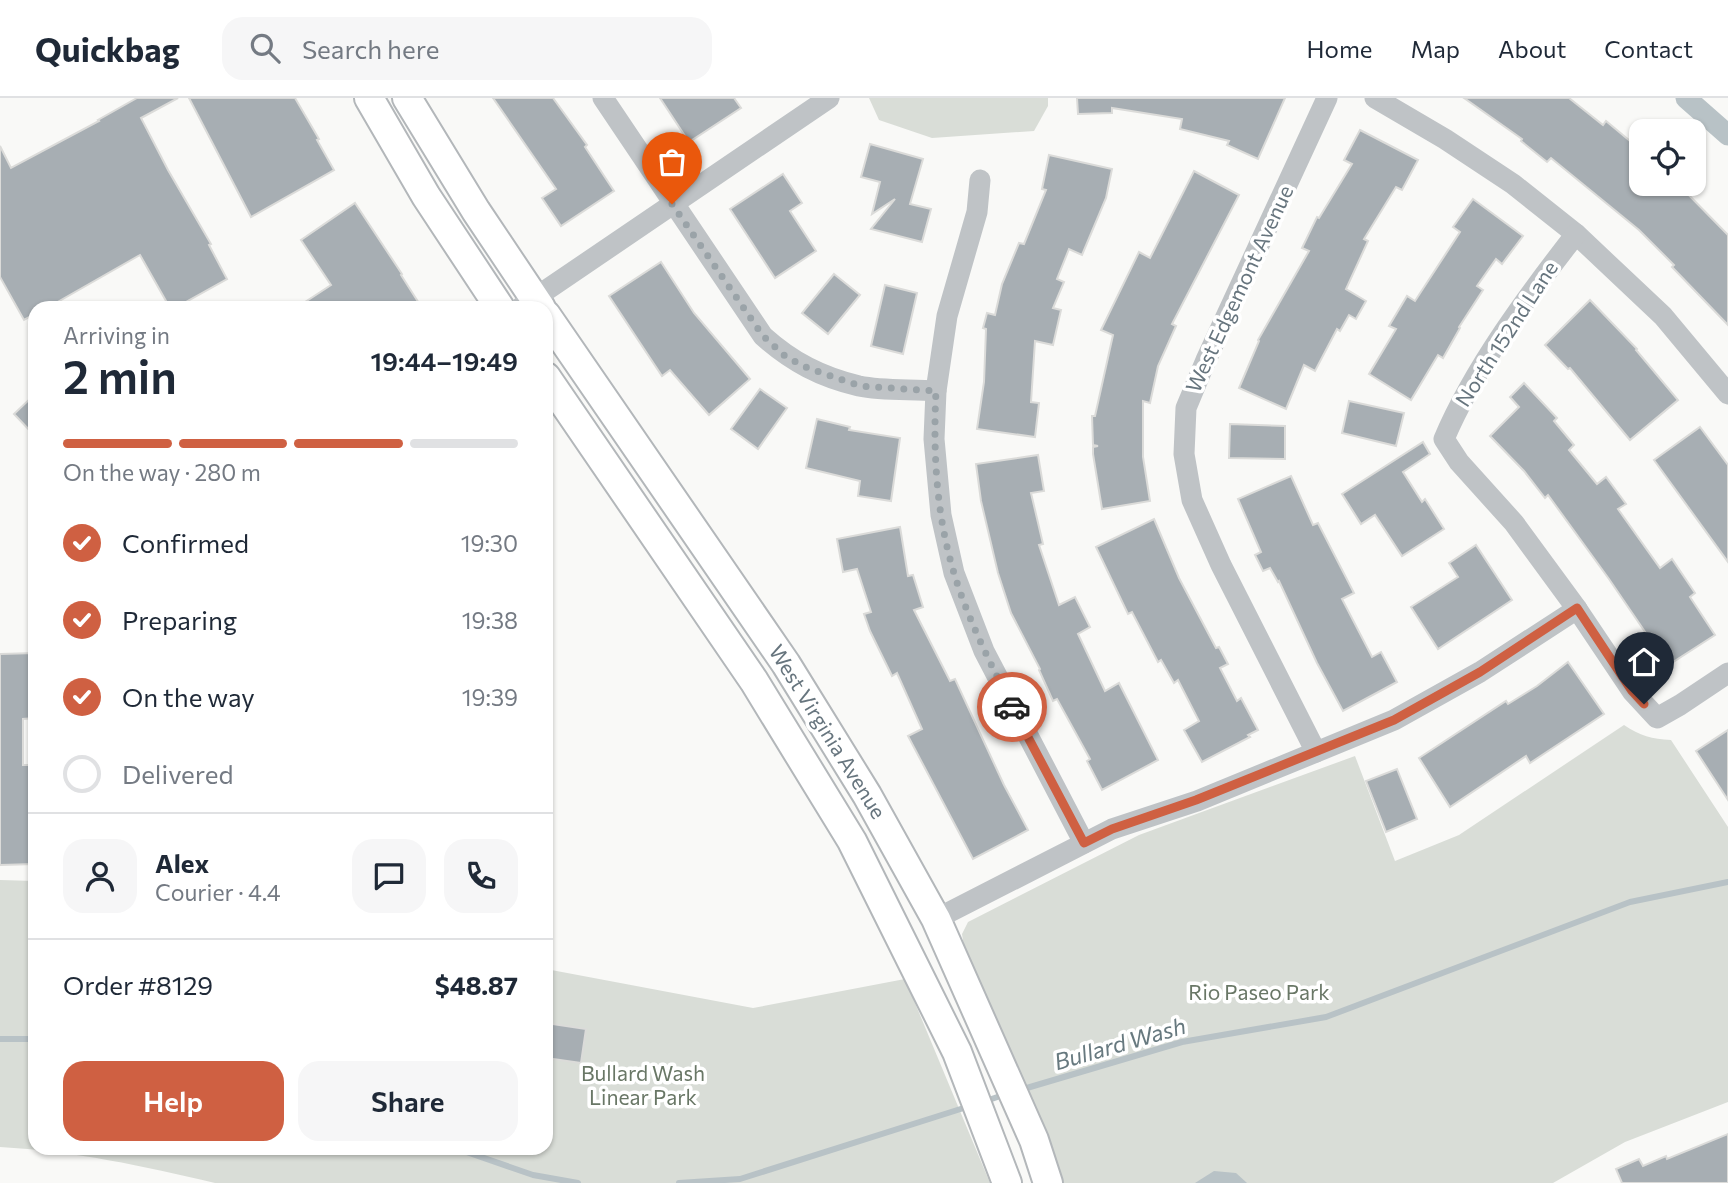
<!DOCTYPE html>
<html lang="en">
<head>
<meta charset="utf-8">
<style>
	body { margin:0; font-family:Commissioner,sans-serif; background:#f6f6f7; color:#1f2937; height:100vh; display:flex; flex-direction:column; font-size:26px; white-space:nowrap }
	* { box-sizing:border-box; margin:0 }
	p { font-size:23px; color:#747a83 }
	.icon { flex:none; width:38px; height:38px; fill:none; stroke:currentColor; stroke-width:2; stroke-linecap:round; stroke-linejoin:round }
	.map { position:relative; flex:1; overflow:hidden }
	.drawer { position:absolute; left:28px; top:203px; width:525px; height:854px; display:flex; flex-direction:column; background:#fff; border-radius:21px; box-shadow:0 2px 5px #0004 }
	.drawer>* { flex:none }
	.controls { position:absolute; left:1629px; top:21px; display:grid; gap:14px }
	.controls a { display:grid; place-items:center; width:77px; height:77px; border-radius:14px; background:#fff; box-shadow:0 2px 5px #0004; font-size:35px }
	.pin { position:absolute; display:grid; place-items:center; width:60px; height:60px; color:#fff; margin:-72px -30px; border-radius:50% 50% 50% 0; rotate:-45deg; box-shadow:0 0 7px #0007 }
	.pin .icon { rotate:45deg }
	.courier { position:absolute; display:grid; place-items:center; width:70px; height:70px; margin:-35px; border:5px solid #cf6042; border-radius:50%; background:#fff; color:#222; box-shadow:0 2px 9px #0007 }
	.headline em { font-style:normal; font-weight:600 }
	.headline div { display:flex; flex-direction:column-reverse }
	.headline { display:flex; align-items:center; justify-content:space-between; height:119px; padding:0 35px }
	h1 { font-size:46px; font-weight:600; line-height:52px }
	.bar { display:grid; grid-template-columns:repeat(4,1fr); gap:10px 7px; align-content:center; height:84px; padding:0 35px }
	.bar i { height:9px; border-radius:5px; background:#e0e1e3 }
	.bar .selected { background:#cf6042 }
	.bar p { grid-column:span 4 }
	.line { display:flex; align-items:center; gap:18px; padding:0 35px; border-top:2px solid #e0e1e3 }
	.line div { flex:1 }
	.round { display:grid; place-items:center; flex:none; width:74px; height:74px; border-radius:21px; background:#f6f6f7 }
	ol { padding:0 35px; list-style:none }
	li { display:flex; align-items:center; gap:21px; height:77px }
	li p { margin-inline-start:auto }
	li .icon { padding:7px; border-radius:50%; background:#cf6042; color:#fff; stroke-width:4 }
	li:last-child { color:#747a83 }
	li i { width:38px; height:38px; border:4px solid #e0e1e3; border-radius:50% }
	.button { display:flex; gap:14px; margin-top:auto; padding:14px 35px }
	.button a { flex:1; height:80px; border-radius:21px; background:#cf6042; color:#fff; font-size:28px; font-weight:600; line-height:80px; text-align:center }
	.button a+a { background:#f6f6f7; color:#1f2937 }
	header { display:flex; align-items:center; gap:42px; box-sizing:border-box; height:98px; padding:0 35px; background:#fff; border-bottom:2px solid #e0e1e3 }
	header strong { font-size:33px }
	nav { display:flex; gap:38px; margin-inline-start:auto; font-size:24px }
	.search { width:490px; height:63px; background:#f6f6f7; display:flex; align-items:center; gap:18px; box-sizing:border-box; padding:0 24px; border-radius:21px; color:#747a83; font-size:26px }
	.map>svg:first-child { display:block }
	.green { fill:#d9ddd7 }
	.water { fill:#b8c2c6 }
	.lines { fill:none; stroke-linecap:round; stroke-linejoin:round }
	.stream { stroke:#b8c2c6; stroke-width:6 }
	.canal { stroke:#b8c2c6; stroke-width:21 }
	.building { fill:#a7aeb3; stroke:#dbdbd9; stroke-width:2 }
	.major-casing { stroke:#b3b7ba; stroke-width:32 }
	.minor { stroke:#bfc3c6; stroke-width:21 }
	.major { stroke:#fff; stroke-width:28 }
	.done { stroke:#9aa3a8; stroke-width:7; stroke-dasharray:0 12.6 }
	.route { stroke:#cf6042; stroke-width:9 }
	.labels { text-anchor:middle; stroke-width:7; stroke-linejoin:round; paint-order:stroke }
	.street-label { font-size:21px; fill:#67757e; stroke:#fff }
	.park-label { font-size:21px; fill:#697766; stroke:#fff }
	.water-label { font-size:23px; font-style:italic; fill:#67797f; stroke:#fff }
</style>
</head>
<body>
<header>
<strong>Quickbag</strong>
<div class="search"><svg class="icon" aria-label="search" viewBox="0 0 24 24"><circle cx="10" cy="10" r="6"/><path d="M15 15l6 6"/></svg>Search here</div>
<nav><a>Home</a><a>Map</a><a>About</a><a>Contact</a></nav>
</header>
<div class="map">
<svg width="1728" height="1085" viewBox="0 0 1728 1085">
	<rect width="100%" height="100%" fill="#f9f9f7"/>
	<g class="green">
		<path d="M869 0H1048V8L1034 33 932 40 879 22Z"/>
		<path d="M1624 627C1640 638 1652 641 1671 642L1728 729V1004L1625 1044 1553 1085H1062L1028 997 964 849 962 836 968 824 1139 737 1355 658 1395 763 1459 737Z"/>
		<path d="M0 782 35 783V1050H546V871L753 910 905 881 990 1085H215C143 1068 74 1053 0 1049Z"/>
	</g>
	<path class="water" d="M1214 1073 1236 1075 1247 1085H1195Z"/>
	<g class="lines">
		<g class="stream">
			<path d="M0 941H35"/>
			<path d="M1020 992 1182 944 1326 919 1630 804 1728 784"/>
			<path d="M983 1004 1006 996"/>
			<path d="M455 1050 533 1077 578 1085"/>
			<path d="M679 1085 740 1081 970 1008"/>
		</g>
		<path class="canal" d="M1686 0 1728 37"/>
	</g>
	<g class="building">
		<path d="M137 0H178L141 20 168 72 211 146 209 147 227 181 175 210H170L140 157 47 210H35V216L24 222 0 179V48L11 70 99 23 98 22Z"/>
		<path d="M189 0H295L319 41 317 42 334 72 251 119Z"/>
		<path d="M493 0H553L587 47 585 49 614 93 561 128 542 100 556 91Z"/>
		<path d="M660 0H734L741 10 689 44Z"/>
		<path d="M1077 0H1285L1258 61 1227 47 1229 43 1180 31 1182 21 1112 10V15L1078 16Z"/>
		<path d="M1464 0H1569L1603 27 1606 23 1642 53V86H1678L1728 137V227L1672 169 1674 167 1639 132 1551 60 1547 64 1521 43 1522 41Z"/>
		<path d="M1360 32 1418 62 1402 92 1396 89 1364 141 1368 143 1346 191 1366 203 1356 221 1349 217 1340 233 1337 231 1315 273 1304 267 1286 311 1239 290 1259 243 1258 242 1309 153 1302 150 1317 119 1319 120 1352 66 1344 62Z"/>
		<path d="M870 46 923 61 910 106 931 111 922 144 871 131 895 101 872 116 880 84 861 79Z"/>
		<path d="M1049 57 1112 71 1106 100 1082 157 1069 151 1057 181 1064 184 1053 210 1061 212 1053 247 1035 243 1031 304 1039 305 1035 339 977 331 984 284 986 231 983 230 987 215 995 217 1002 186 1019 145 1024 146 1046 92 1042 91Z"/>
		<path d="M1194 73 1239 97 1172 226 1176 228 1158 268 1150 305 1143 303V359L1150 403 1102 411 1093 356V349L1098 348 1093 347 1092 318H1095L1113 237 1101 232 1139 154 1150 160Z"/>
		<path d="M783 76 802 105 790 113 816 153 775 180 730 111Z"/>
		<path d="M1473 101 1523 138 1502 166 1496 161 1477 188 1483 192 1459 229 1460 230 1443 260 1438 257 1411 302 1369 276 1396 231 1389 228 1407 198 1415 203 1460 134 1453 129Z"/>
		<path d="M355 105 402 176 401 177 422 210H296L331 187 301 142Z"/>
		<path d="M661 164 694 215 750 281 709 317 670 272 662 278 609 198Z"/>
		<path d="M834 176 860 197 828 236 802 215Z"/>
		<path d="M885 187 917 195 903 256 871 248Z"/>
		<path d="M1590 202 1637 251 1636 252 1678 302 1630 342 1570 270 1568 271 1545 247Z"/>
		<path d="M1524 285 1557 320 1554 323 1574 347 1569 352 1597 386 1606 379 1626 406 1618 411 1660 470 1672 461 1695 495 1690 499 1715 537 1656 575 1645 557 1656 550 1609 481 1548 397 1545 400 1524 373 1490 338 1519 309 1510 299Z"/>
		<path d="M760 291 787 310 758 351 731 331Z"/>
		<path d="M35 296V338L14 316Z"/>
		<path d="M1349 303 1404 315 1396 348 1342 335Z"/>
		<path d="M817 321 850 329 849 332 900 340 891 403 858 398 860 383 806 370Z"/>
		<path d="M1230 326 1285 328V361L1229 360Z"/>
		<path d="M1700 329 1728 367V464L1654 362Z"/>
		<path d="M1423 344 1430 356 1403 374 1422 404 1425 401 1444 431 1402 458 1375 417 1361 426 1342 396Z"/>
		<path d="M1038 357 1044 393 1031 395 1043 446 1039 447 1059 507 1075 499 1090 529 1078 536 1105 593 1119 585 1158 662 1102 692 1087 663 1090 661 1057 601 1053 603 1039 572 1040 571 1011 515 998 475 981 403 976 366Z"/>
		<path d="M1291 378 1313 427 1318 425 1354 495 1342 501 1372 559 1381 554 1397 584 1343 613 1317 565 1279 483 1278 484 1270 470 1263 473 1255 457 1261 454 1238 401Z"/>
		<path d="M1154 421 1179 480 1216 550 1219 549 1228 566 1220 570 1237 603 1241 600 1258 632 1248 637 1250 639 1202 664 1184 632 1199 623 1178 582 1174 585 1161 562 1158 564 1132 514 1128 516 1096 449Z"/>
		<path d="M900 429 908 478 913 477 923 509 914 512 950 583 955 581 1004 687 1028 732 973 761 908 638 922 631 897 575 892 578 870 533 864 516 871 514 857 471 843 474 837 441Z"/>
		<path d="M1476 447 1512 502 1438 551 1411 509 1458 479 1449 465Z"/>
		<path d="M35 555V620L23 621V667H35V766L0 767V556Z"/>
		<path d="M1568 564 1604 616 1530 665 1526 658 1450 709 1419 660 1506 603 1508 606 1537 588Z"/>
		<path d="M1728 632V702L1696 653Z"/>
		<path d="M1397 671 1417 721 1386 734 1366 683Z"/>
		<path d="M546 925 586 931 581 965 546 960Z"/>
		<path d="M1728 1036V1085H1622L1616 1071 1639 1061 1643 1068 1666 1058 1667 1061Z"/>
	</g>
	<g class="lines">
		<g class="major-casing">
			<g id="major">
				<path d="M369 0 426 98 500 210"/>
				<path d="M407 0 476 113 541 210"/>
				<path d="M546 217 786 566 867 697 936 821 1034 1042 1048 1085"/>
				<path d="M546 279 754 583 852 743 957 954 1007 1085"/>
			</g>
		</g>
		<g class="minor">
			<path d="M603 0 763 238C792 264 821 279 859 288 883 293 911 291 936 293"/>
			<path d="M1375 0 1445 41 1513 86 1576 136 1663 218 1728 296"/>
			<path d="M980 82 977 114 947 218 936 293 934 341 941 417 954 475 984 553 1084 745"/>
			<path d="M1576 136C1529 196 1474 270 1444 341L1459 364 1514 425 1577 511 1632 593 1657 620 1680 607 1728 575"/>
			<path d="M520 210 829 0"/>
			<path d="M1316 654 1221 467 1192 402 1184 356 1186 310 1206 262 1327 0"/>
			<path d="M936 821 1112 731 1197 703 1394 622 1480 574 1577 511"/>
		</g>
		<use href="#major" class="major"/>
	</g>
	<g class="lines">
		<path class="done" d="M672 106 763 238 786 259 808 270 860 288 936 293C933 353 936 416 954 475 968 522 991 566 1012 609"/>
		<path class="route" d="M1012 609 1084 745 1112 731 1196 702 1394 622 1480 574 1577 510 1632 593 1644 606"/>
	</g>
	<g class="labels">
		<g class="street-label">
			<text transform="translate(1240 191) rotate(-65)" y="7">West Edgemont Avenue</text>
			<text transform="translate(1507 236) rotate(-57)" y="7">North 152nd Lane</text>
			<text transform="translate(827 634) rotate(58)" y="7">West Virginia Avenue</text>
		</g>
		<g class="park-label">
			<text x="1259" y="902">Rio Paseo Park</text>
			<text x="643" y="983">Bullard Wash<tspan x="643" dy="24">Linear Park</tspan></text>
		</g>
		<g class="water-label">
			<text transform="translate(1120 946) rotate(-16)" y="8">Bullard Wash</text>
		</g>
	</g>
</svg>
<div class="controls">
<a><svg class="icon" aria-label="locate" viewBox="0 0 24 24"><circle cx="12" cy="12" r="6"/><path d="M12 2v4M12 18v4M2 12h4M18 12h4"/></svg></a>
</div>
<div class="pin" style="left:672px;top:106px;background:#ea580c"><svg class="icon" aria-label="bag" viewBox="0 0 24 24"><path d="M5 8h14l-1 12H6zM9 8a3 3 0 0 1 6 0"/></svg></div>
<div class="pin" style="left:1644px;top:606px;background:#1f2937"><svg class="icon" aria-label="home" viewBox="0 0 24 24"><path d="M3 11l9-7 9 7M6 9v11h12V9"/></svg></div>
<div class="courier" style="left:1012px;top:609px"><svg class="icon" aria-label="car" viewBox="0 0 24 24"><path d="M5 17H2v-5l4-1 3-4h7l3 4 3 1v5h-3M9 17h6M6 11h13"/><circle cx="7" cy="17" r="2"/><circle cx="17" cy="17" r="2"/></svg></div>
<section class="drawer">
<div class="headline"><div><h1>2 min</h1><p>Arriving in</p></div><em>19:44–19:49</em></div>
<div class="bar"><i class="selected"></i><i class="selected"></i><i class="selected"></i><i></i><p>On the way · 280 m</p></div>
<ol>
<li><svg class="icon" aria-label="check" viewBox="0 0 24 24"><path d="M5 12l5 5 9-10"/></svg>Confirmed<p>19:30</p></li>
<li><svg class="icon" aria-label="check" viewBox="0 0 24 24"><path d="M5 12l5 5 9-10"/></svg>Preparing<p>19:38</p></li>
<li><svg class="icon" aria-label="check" viewBox="0 0 24 24"><path d="M5 12l5 5 9-10"/></svg>On the way<p>19:39</p></li>
<li><i></i>Delivered</li>
</ol>
<div class="line" style="height:126px"><a class="round"><svg class="icon" aria-label="person" viewBox="0 0 24 24"><circle cx="12" cy="8" r="4"/><path d="M4 21q1-7 8-7t8 7"/></svg></a><div><b>Alex</b><p>Courier · 4.4</p></div><a class="round"><svg class="icon" aria-label="chat" viewBox="0 0 24 24"><path d="M4 5h16v11H9l-5 4z"/></svg></a><a class="round"><svg class="icon" aria-label="phone" viewBox="0 0 24 24"><path d="M5 4h4l2 5-3 2q2 4 5 5l2-3 5 2v4C11 20 4 13 5 4z"/></svg></a></div>
<div class="line" style="height:91px"><div>Order #8129</div><b>$48.87</b></div>
<div class="button"><a>Help</a><a>Share</a></div>
</section>
</div>
</body>
</html>
